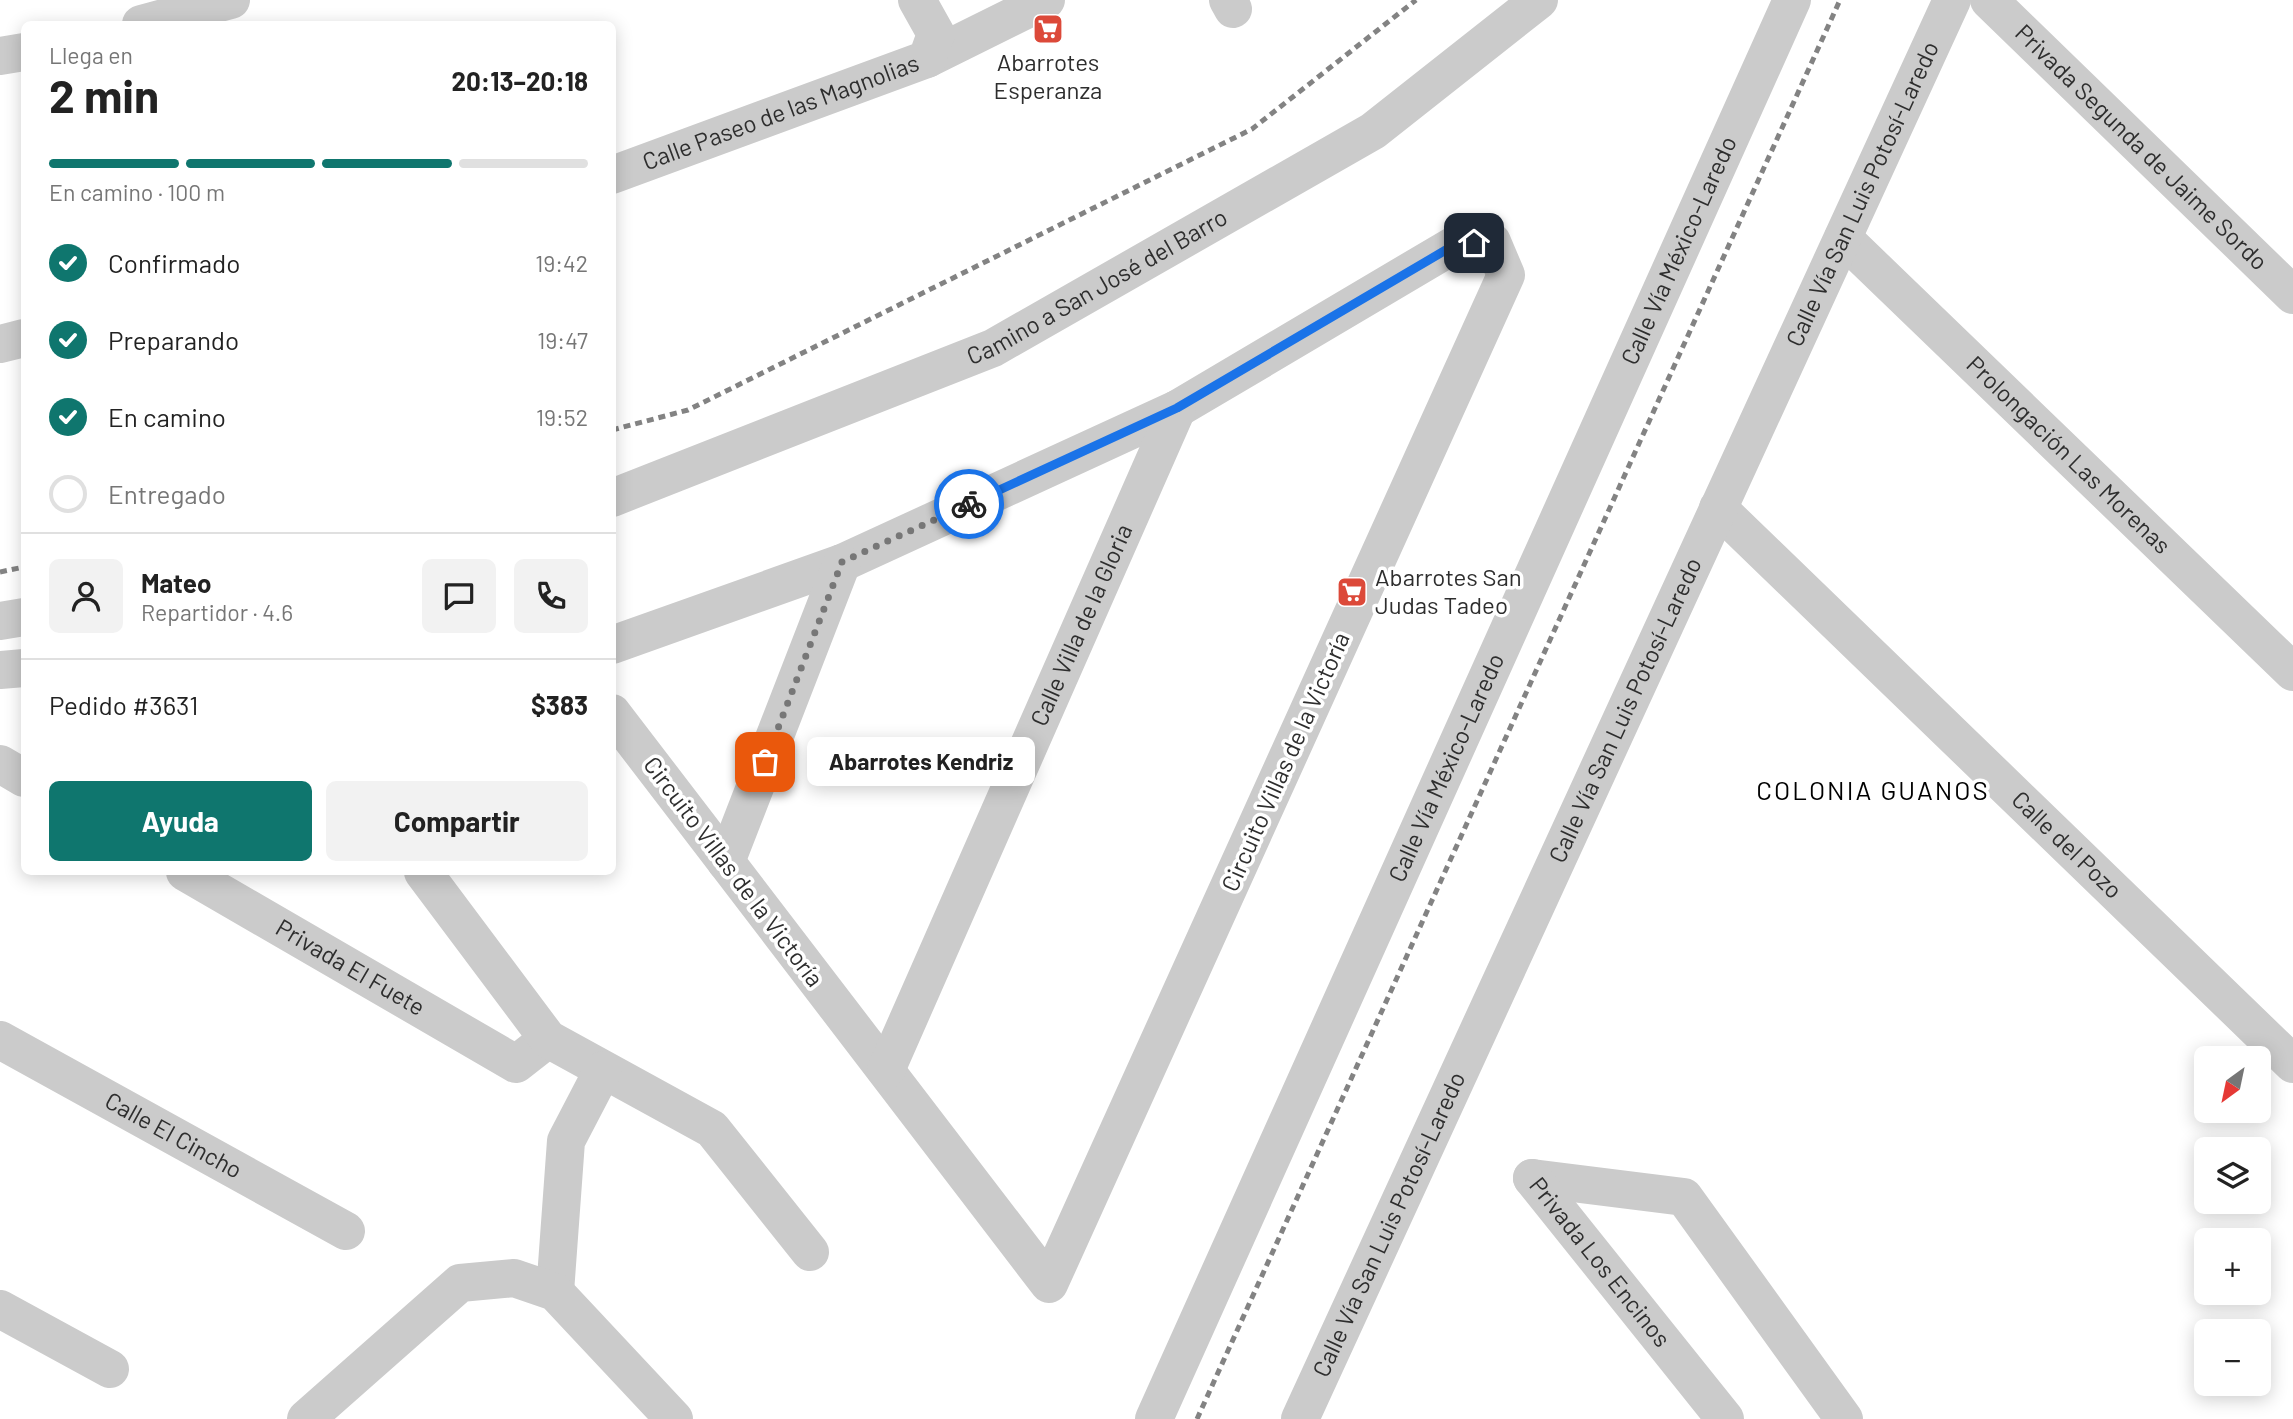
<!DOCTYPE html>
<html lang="es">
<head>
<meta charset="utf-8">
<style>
	body { margin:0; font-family:Barlow,sans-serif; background:#f2f2f2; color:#222; height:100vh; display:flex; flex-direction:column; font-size:26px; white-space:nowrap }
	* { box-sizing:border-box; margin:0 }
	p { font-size:23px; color:#767676 }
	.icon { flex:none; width:38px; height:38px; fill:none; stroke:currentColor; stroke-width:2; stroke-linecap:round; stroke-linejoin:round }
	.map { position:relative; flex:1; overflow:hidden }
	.drawer { position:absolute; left:21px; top:21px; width:595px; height:854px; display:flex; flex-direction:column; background:#fff; border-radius:10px; box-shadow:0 4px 18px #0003 }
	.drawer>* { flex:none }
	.needle { width:46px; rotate:213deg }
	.buttons { position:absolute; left:2194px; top:1046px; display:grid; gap:14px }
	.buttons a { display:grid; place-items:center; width:77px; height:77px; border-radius:10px; background:#fff; box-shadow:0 4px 18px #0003; font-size:35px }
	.pin { position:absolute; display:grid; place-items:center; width:60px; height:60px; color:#fff; margin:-30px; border-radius:14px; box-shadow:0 4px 10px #0006 }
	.courier { position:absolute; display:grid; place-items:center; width:70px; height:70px; margin:-35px; border:5px solid #1a73e8; border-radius:50%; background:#fff; color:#222; box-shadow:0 2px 9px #0007 }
	.bubble { position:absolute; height:49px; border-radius:10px; background:#fff; box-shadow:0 4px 18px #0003; font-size:23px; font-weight:700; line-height:49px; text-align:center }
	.overview em { font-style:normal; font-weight:700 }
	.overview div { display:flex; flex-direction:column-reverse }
	.overview { display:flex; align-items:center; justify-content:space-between; height:119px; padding:0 28px }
	h1 { font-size:46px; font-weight:700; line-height:52px }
	.bar { display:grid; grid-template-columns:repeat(4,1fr); gap:10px 7px; align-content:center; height:84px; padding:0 28px }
	.bar i { height:9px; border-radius:5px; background:#e0e0e0 }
	.bar .current { background:#0f766e }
	.bar p { grid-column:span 4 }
	.line { display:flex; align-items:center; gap:18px; padding:0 28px; border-top:2px solid #e0e0e0 }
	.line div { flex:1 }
	.round { display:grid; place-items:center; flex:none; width:74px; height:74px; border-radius:10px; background:#f2f2f2 }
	ol { padding:0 28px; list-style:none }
	li { display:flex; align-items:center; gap:21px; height:77px }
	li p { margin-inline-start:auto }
	li .icon { padding:7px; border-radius:50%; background:#0f766e; color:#fff; stroke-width:4 }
	li:last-child { color:#767676 }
	li i { width:38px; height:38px; border:4px solid #e0e0e0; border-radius:50% }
	.button { display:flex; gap:14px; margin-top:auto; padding:14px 28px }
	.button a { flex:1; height:80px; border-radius:10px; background:#0f766e; color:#fff; font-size:28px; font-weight:700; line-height:80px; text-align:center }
	.button a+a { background:#f2f2f2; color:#222 }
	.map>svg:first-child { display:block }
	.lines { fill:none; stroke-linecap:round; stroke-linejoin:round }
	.street { stroke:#cbcbcb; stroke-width:38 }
	.rail { stroke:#838383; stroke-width:5; stroke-dasharray:7 5; stroke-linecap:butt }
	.done { stroke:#777; stroke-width:7; stroke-dasharray:0 12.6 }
	.route { stroke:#1a73e8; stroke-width:9 }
	.labels { text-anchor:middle; stroke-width:7; stroke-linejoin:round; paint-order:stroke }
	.poi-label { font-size:24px; fill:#2e2e2e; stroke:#fff }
	.street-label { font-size:24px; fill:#2e2e2e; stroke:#fff }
	.neighbourhood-label { font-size:26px; letter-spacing:2px; fill:#000; stroke:#fff }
</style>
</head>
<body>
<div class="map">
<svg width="2293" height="1419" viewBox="0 0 2293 1419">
	<rect width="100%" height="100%" fill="#fff"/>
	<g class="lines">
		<g class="street">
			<path d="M1228 0 1233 9"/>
			<path id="s1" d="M1989 0 2293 295"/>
			<path d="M141 24 231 0"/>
			<path d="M0 56 24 52"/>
			<path d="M927 59 1046 0"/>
			<path id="s2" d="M612 175 927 59 936 34 917 0"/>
			<path id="s3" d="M1843 238 2293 672"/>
			<path d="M0 344 24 338"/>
			<path id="s4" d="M612 498 993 348 1373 131 1539 0"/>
			<path id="s5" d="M1718 508 2293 1064"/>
			<path d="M0 621 24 617"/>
			<path d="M612 645 842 563 1177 409 1456 244 1492 242 1506 275 1049 1284 612 713"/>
			<path d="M0 670 24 668"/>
			<path d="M0 764 24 778"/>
			<path d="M726 862 842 563"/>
			<path id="s6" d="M185 872 516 1064 548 1039"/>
			<path d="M423 872 548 1039 712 1129 810 1252"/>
			<path id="s7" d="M0 1040 346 1231"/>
			<path id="s8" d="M886 1070 1177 409"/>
			<path d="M1532 1178 1684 1197 1844 1419"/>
			<path id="s9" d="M1532 1178 1725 1419"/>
			<path d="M555 1292 566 1141 603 1070"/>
			<path d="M0 1309 110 1369"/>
			<path d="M306 1419 460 1283 514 1278 555 1292 674 1419"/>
			<path id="s10" d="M1154 1419 1792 0"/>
			<path id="s11" d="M1300 1419 1952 0"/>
		</g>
		<g class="rail">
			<path d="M612 430 688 410 1252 129 1416 0"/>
			<path d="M0 572 24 567"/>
			<path d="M1197 1419 1840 0"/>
		</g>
	</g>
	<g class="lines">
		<path class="done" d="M765 762 842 562 969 504"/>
		<path class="route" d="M969 504 1177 408 1456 244 1474 243"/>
	</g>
	<defs>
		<g id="supermarket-square" transform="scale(1.575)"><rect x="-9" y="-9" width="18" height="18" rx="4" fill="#dc4939" stroke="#fff"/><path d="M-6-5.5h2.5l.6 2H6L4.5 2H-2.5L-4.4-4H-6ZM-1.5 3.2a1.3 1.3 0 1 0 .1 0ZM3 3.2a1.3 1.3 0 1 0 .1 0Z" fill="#fff"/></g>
	</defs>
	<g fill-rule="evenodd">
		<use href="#supermarket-square" x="1048" y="29"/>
		<use href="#supermarket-square" x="1352" y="592"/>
	</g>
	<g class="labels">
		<g class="poi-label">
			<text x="1048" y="71">Abarrotes<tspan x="1048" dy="28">Esperanza</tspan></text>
			<text x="1375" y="586" text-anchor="start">Abarrotes San<tspan x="1375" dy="28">Judas Tadeo</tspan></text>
		</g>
		<g class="street-label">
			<text dy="8" stroke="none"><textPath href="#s2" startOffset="180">Calle Paseo de las Magnolias</textPath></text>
			<text dy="8" stroke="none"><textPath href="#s1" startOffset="212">Privada Segunda de Jaime Sordo</textPath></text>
			<text dy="8" stroke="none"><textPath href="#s11" startOffset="1348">Calle Vía San Luis Potosí-Laredo</textPath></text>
			<text dy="8" stroke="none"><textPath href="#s10" startOffset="1281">Calle Vía México-Laredo</textPath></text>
			<text dy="8" stroke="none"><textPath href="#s4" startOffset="530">Camino a San José del Barro</textPath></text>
			<text dy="8" stroke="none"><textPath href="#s3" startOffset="313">Prolongación Las Morenas</textPath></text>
			<text dy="8" stroke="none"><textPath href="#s8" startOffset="486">Calle Villa de la Gloria</textPath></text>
			<text dy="8" stroke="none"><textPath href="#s11" startOffset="780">Calle Vía San Luis Potosí-Laredo</textPath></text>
			<text transform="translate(1286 762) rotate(-66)" y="8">Circuito Villas de la Victoría</text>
			<text dy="8" stroke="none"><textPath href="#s10" startOffset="714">Calle Vía México-Laredo</textPath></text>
			<text dy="8" stroke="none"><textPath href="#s5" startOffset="485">Calle del Pozo</textPath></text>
			<text transform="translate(733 872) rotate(53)" y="8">Circuito Villas de la Victoría</text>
			<text dy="8" stroke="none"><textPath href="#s6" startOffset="191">Privada El Fuete</textPath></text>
			<text dy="8" stroke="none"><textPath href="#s7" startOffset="198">Calle El Cincho</textPath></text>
			<text dy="8" stroke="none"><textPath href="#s11" startOffset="214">Calle Vía San Luis Potosí-Laredo</textPath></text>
			<text dy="8" stroke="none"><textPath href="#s9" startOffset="108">Privada Los Encinos</textPath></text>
		</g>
		<g class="neighbourhood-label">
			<text x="1873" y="800">COLONIA GUANOS</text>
		</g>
	</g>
</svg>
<div class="buttons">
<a><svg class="needle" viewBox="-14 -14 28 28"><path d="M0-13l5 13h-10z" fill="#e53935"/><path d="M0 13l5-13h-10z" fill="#767676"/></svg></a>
<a><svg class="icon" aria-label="layers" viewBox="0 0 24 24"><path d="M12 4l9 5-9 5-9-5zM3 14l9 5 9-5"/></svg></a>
<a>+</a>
<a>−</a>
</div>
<div class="pin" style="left:765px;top:762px;background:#ea580c"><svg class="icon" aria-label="bag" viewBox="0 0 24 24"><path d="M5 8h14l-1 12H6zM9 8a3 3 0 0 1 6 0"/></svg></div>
<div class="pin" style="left:1474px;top:243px;background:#1f2937"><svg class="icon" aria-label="home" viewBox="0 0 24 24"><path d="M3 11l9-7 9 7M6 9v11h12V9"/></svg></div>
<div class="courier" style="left:969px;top:504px"><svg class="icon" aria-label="bike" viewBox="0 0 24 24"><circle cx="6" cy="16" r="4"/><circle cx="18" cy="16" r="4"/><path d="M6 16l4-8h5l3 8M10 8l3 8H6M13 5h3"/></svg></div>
<div class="bubble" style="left:807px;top:737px;width:228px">Abarrotes Kendriz</div>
<section class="drawer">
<div class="overview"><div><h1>2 min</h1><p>Llega en</p></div><em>20:13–20:18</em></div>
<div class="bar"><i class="current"></i><i class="current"></i><i class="current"></i><i></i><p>En camino · 100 m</p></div>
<ol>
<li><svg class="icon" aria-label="check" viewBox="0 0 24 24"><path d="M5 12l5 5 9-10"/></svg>Confirmado<p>19:42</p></li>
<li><svg class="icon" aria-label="check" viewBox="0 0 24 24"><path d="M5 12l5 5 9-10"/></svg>Preparando<p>19:47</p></li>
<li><svg class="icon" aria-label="check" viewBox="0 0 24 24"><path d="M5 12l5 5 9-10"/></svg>En camino<p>19:52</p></li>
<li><i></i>Entregado</li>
</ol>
<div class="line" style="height:126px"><a class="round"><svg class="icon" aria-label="person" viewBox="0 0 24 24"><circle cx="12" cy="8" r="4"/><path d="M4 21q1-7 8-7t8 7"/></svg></a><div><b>Mateo</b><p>Repartidor · 4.6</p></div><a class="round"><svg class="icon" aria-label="chat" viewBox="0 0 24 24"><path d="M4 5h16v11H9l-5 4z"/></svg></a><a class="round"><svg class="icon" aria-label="phone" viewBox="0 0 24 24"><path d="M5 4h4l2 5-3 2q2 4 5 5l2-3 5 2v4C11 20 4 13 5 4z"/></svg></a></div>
<div class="line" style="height:91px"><div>Pedido #3631</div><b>$383</b></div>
<div class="button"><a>Ayuda</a><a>Compartir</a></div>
</section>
</div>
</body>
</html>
